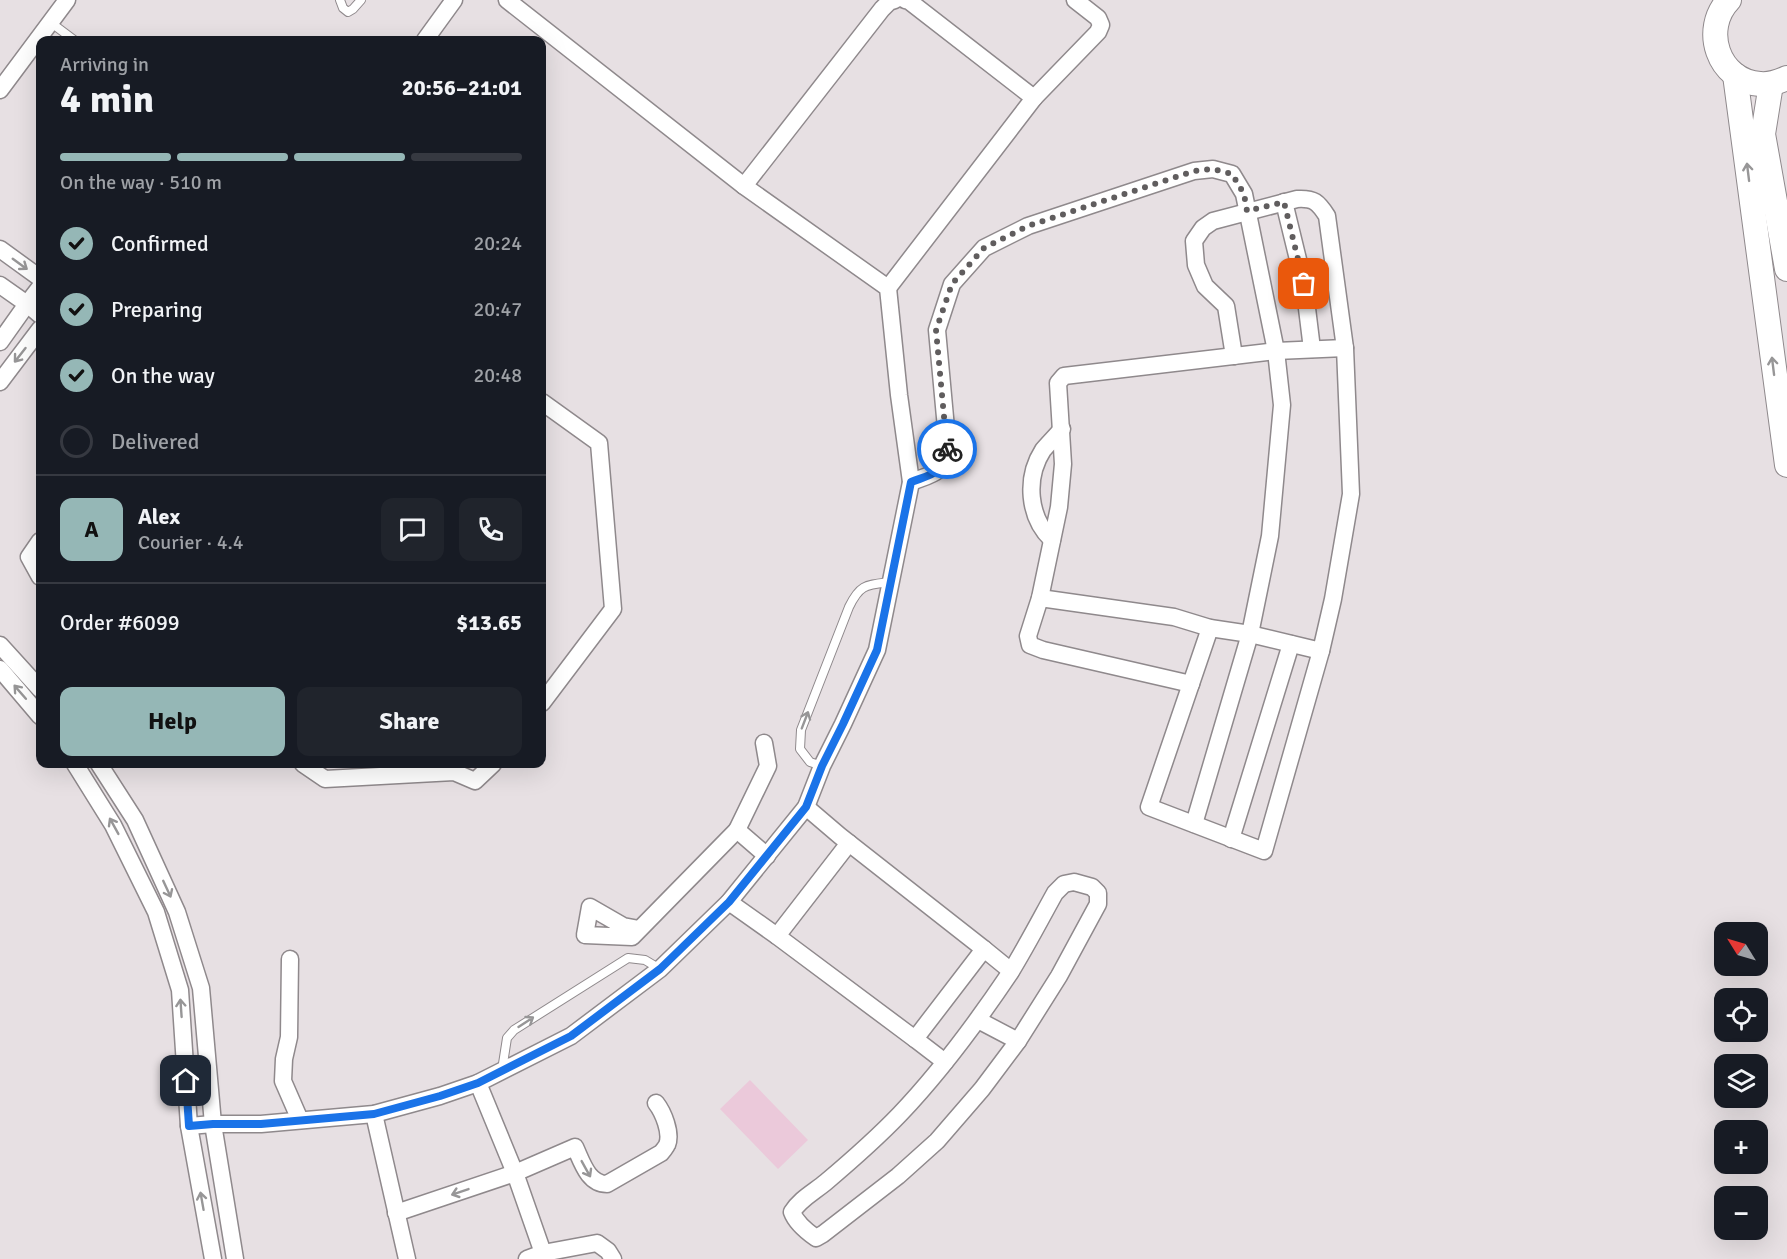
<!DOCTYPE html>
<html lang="en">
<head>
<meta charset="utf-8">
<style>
	body { margin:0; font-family:Signika,sans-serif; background:#20242c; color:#f1f3f6; height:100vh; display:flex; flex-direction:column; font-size:22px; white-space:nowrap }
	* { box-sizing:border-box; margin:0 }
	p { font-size:20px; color:#9ea1a6 }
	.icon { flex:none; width:33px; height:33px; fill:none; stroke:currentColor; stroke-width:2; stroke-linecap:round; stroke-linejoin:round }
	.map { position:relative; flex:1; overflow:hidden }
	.side { position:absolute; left:36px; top:36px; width:510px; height:732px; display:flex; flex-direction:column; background:#171b24; border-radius:12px; box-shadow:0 6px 24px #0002 }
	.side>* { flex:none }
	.needle { width:39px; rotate:307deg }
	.fabs { position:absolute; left:1714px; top:922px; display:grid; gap:12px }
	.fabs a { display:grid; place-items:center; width:54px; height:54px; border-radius:12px; background:#171b24; box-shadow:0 6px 24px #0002; font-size:30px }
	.pin { position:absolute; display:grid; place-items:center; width:51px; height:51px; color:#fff; margin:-26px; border-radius:12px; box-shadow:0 3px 9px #0006 }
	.courier { position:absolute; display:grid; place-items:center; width:60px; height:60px; margin:-30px; border:4px solid #1a73e8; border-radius:50%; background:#fff; color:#222; box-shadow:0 2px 8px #0007 }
	.summary em { font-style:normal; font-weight:800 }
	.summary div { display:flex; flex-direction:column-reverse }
	.summary { display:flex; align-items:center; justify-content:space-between; height:102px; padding:0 24px }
	h1 { font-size:39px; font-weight:800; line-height:45px }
	.bar { display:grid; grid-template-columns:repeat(4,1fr); gap:9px 6px; align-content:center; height:72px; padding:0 24px }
	.bar i { height:8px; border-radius:4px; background:#363941 }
	.bar .active { background:#95b7b6 }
	.bar p { grid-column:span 4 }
	.line { display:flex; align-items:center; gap:15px; padding:0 24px; border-top:2px solid #363941 }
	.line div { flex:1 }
	.round { display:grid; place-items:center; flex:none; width:63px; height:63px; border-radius:12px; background:#20242c }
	ol { padding:0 24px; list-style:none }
	li { display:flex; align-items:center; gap:18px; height:66px }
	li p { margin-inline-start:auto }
	li .icon { padding:6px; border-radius:50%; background:#95b7b6; color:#111; stroke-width:4 }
	li:last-child { color:#9ea1a6 }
	li i { width:33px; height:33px; border:3px solid #363941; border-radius:50% }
	.primary-button { display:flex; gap:12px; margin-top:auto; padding:12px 24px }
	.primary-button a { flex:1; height:69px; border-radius:12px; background:#95b7b6; color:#111; font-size:24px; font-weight:800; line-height:69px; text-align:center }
	.primary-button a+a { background:#20242c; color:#f1f3f6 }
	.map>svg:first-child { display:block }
	.green { fill:#ebc9da }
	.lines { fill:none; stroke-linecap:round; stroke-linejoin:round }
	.lane-casing { stroke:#8f898c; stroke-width:10 }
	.street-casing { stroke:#8f898c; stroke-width:19 }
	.secondary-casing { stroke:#8f898c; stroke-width:26 }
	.lane { stroke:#fff; stroke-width:8 }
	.street { stroke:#fff; stroke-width:16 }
	.secondary { stroke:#fff; stroke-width:24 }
	.oneway { stroke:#979697 }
	.done { stroke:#605d5e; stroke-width:6; stroke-dasharray:0 10.8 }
	.route { stroke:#1a73e8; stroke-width:8 }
</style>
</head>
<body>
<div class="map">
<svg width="1787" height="1259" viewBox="0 0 1787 1259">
	<rect width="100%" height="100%" fill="#e7e0e3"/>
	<path class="green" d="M750 1080 808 1140 778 1169 720 1109Z"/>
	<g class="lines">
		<g class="lane-casing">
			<g id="lane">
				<path d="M340 0 343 8 348 12 353 9 361 0"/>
				<path d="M50 22 74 40"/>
				<path d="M822 766 810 762 800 749 801 730 849 607C860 584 866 585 891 582"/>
				<path d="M502 1070 507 1038 514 1030 628 958 645 960 660 969"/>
			</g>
		</g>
		<g class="street-casing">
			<g id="street">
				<path d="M905 0 909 1 1034 98"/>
				<path d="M425 40 454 0"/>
				<path d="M0 90 67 0"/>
				<path d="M744 186 882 9 889 2 895 0"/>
				<path d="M1284 202 1304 284 1312 349"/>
				<path d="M0 249 40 278"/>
				<path d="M0 285 27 304 0 342"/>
				<path d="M40 287 27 304 40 315"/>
				<path d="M888 288 1034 98 1098 32 1101 25 1098 18 1075 0"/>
				<path d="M0 382 40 329"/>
				<path d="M542 402 599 443 613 609 542 703"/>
				<path d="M911 482C932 474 943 474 948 450L937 330 952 284 984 248 1028 226 1194 171 1213 169 1232 174 1244 194 1276 351 1282 405 1270 536 1250 634 1194 824"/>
				<path d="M1052 540C1028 517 1025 478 1043 450 1049 443 1056 436 1062 429"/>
				<path d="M40 541 29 557 40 577"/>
				<path d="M1040 598 1174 617 1210 628 1250 634 1321 651 1333 599 1351 494 1345 348 1327 216C1318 202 1314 198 1297 199L1213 221 1203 228 1194 241 1196 265 1205 286 1226 306 1234 356"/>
				<path d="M1210 628 1149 807 1264 851 1321 651"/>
				<path d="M0 645 40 689"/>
				<path d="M0 669 40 716"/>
				<path d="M1191 684 1043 650 1030 645 1028 636 1040 598 1059 507 1063 464 1058 383 1064 376 1276 351 1345 348"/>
				<path d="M764 743 768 766 737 830 767 856"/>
				<path d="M75 764 113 825 156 912 180 990 189 1126 213 1259"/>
				<path d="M99 764 135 820 177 912 201 988 213 1124 235 1259"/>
				<path d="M303 764 325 779 454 772 475 781 493 764"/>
				<path d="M1231 839 1291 644"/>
				<path d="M1074 882 1092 887 1098 893V904L1059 976 1018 1041 982 1089 937 1141 898 1176 823 1234 816 1238C806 1231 796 1223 792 1212 800 1199 814 1192 826 1182 852 1160 877 1138 900 1114 941 1071 977 1022 1010 973 1026 947 1040 920 1055 893L1064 884Z"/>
				<path d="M729 902 777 936 915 1039 984 949 840 836 806 807"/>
				<path d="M639 929 623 926 590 907 585 935 632 937 737 830"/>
				<path d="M777 936 849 843"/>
				<path d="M984 949 1011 971"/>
				<path d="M290 959 289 1037 284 1059 283 1081 300 1120"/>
				<path d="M978 1020 1018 1041"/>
				<path d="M915 1039 945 1062"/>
				<path d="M478 1083 515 1173 543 1253"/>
				<path d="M374 1114 407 1259"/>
				<path d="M189 1126 213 1124H261L374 1114 440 1096 478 1083 571 1036 660 969 729 902 806 807 822 766 843 724 877 650 911 482 899 395 888 288 744 186 507 0"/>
				<path d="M396 1213 515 1173 575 1147C582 1162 588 1184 607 1184L661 1153C661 1153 667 1146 667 1145 672 1133 663 1112 656 1103"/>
				<path d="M527 1259 543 1253 597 1243 608 1251 613 1259"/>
			</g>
		</g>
		<g class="secondary-casing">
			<g id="secondary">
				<path d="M1729 0C1701 29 1718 81 1760 84 1770 85 1778 82 1787 78"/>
				<path d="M1735 75 1787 465"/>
				<path d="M1771 84 1763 134 1787 269"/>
			</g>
		</g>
		<use href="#lane" class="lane"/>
		<use href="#street" class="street"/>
		<use href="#secondary" class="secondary"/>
	</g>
	<defs><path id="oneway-shaft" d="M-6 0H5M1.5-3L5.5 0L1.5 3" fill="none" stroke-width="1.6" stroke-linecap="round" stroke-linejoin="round" transform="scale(1.5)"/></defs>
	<g class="oneway">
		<use href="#oneway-shaft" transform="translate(1748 172) rotate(-97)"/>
		<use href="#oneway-shaft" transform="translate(20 264) rotate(36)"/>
		<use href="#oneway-shaft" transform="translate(20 355) rotate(128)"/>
		<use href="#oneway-shaft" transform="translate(1773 366) rotate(-97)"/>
		<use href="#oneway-shaft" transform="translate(20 692) rotate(-131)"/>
		<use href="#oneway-shaft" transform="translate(805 720) rotate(-69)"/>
		<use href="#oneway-shaft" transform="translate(114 826) rotate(-119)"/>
		<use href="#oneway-shaft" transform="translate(167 889) rotate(65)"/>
		<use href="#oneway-shaft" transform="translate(181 1008) rotate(-94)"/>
		<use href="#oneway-shaft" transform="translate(526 1022) rotate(-33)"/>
		<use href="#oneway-shaft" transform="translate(586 1169) rotate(61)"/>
		<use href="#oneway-shaft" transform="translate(460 1192) rotate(161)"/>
		<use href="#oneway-shaft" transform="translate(202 1201) rotate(-100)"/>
	</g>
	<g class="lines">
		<path class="done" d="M947 449 936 330 952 284 984 248 1028 226 1194 171 1213 169 1232 174 1244 194 1247 211 1284 202 1304 284"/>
		<path class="route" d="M186 1081 189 1126 213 1124H261L374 1114 440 1096 478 1083 571 1036 660 969 729 902 806 807 822 766 843 724 877 650 911 482C932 474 944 474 947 449"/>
	</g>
</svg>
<div class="fabs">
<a><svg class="needle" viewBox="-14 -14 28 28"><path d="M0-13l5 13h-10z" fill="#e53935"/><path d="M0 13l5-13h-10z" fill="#9ea1a6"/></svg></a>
<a><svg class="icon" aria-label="locate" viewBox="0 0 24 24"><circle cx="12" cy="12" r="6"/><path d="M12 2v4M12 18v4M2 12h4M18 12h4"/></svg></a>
<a><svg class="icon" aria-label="layers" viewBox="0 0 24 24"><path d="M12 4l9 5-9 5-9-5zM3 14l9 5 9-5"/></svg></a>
<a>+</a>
<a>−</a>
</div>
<div class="pin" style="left:1304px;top:284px;background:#ea580c"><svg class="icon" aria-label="bag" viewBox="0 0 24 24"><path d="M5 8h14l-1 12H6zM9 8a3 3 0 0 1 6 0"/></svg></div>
<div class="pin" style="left:186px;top:1081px;background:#1f2937"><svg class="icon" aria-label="home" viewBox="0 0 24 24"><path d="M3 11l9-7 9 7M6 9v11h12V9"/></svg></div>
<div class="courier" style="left:947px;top:449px"><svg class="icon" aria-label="bike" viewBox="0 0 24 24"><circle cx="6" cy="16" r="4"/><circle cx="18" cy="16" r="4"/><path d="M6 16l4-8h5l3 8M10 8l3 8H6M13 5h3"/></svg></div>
<section class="side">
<div class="summary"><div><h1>4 min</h1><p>Arriving in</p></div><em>20:56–21:01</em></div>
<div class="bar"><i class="active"></i><i class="active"></i><i class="active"></i><i></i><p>On the way · 510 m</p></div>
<ol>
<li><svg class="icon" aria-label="check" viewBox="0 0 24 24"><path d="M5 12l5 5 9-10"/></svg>Confirmed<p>20:24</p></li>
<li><svg class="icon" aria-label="check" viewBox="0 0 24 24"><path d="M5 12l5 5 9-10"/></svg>Preparing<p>20:47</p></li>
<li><svg class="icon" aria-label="check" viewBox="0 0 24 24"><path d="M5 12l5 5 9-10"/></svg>On the way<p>20:48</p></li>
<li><i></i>Delivered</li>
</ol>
<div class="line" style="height:108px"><b class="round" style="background:#95b7b6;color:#111">A</b><div><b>Alex</b><p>Courier · 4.4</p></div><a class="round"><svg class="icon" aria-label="chat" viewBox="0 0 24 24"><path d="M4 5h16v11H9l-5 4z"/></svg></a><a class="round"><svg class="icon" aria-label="phone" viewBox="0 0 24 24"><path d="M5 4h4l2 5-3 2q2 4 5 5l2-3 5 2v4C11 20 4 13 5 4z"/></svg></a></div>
<div class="line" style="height:78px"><div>Order #6099</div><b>$13.65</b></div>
<div class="primary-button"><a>Help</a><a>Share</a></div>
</section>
</div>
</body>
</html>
